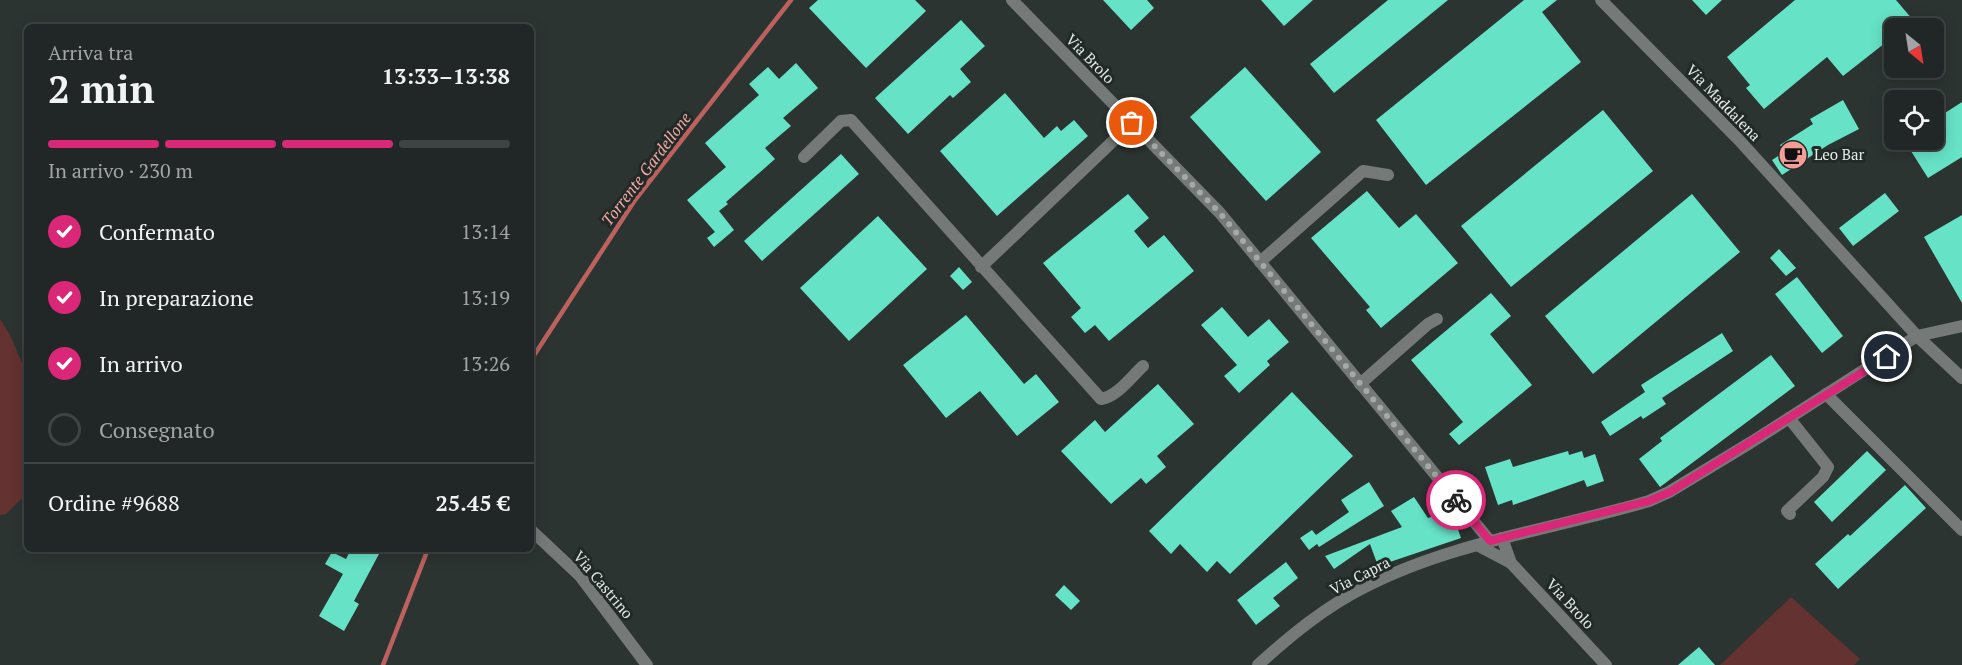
<!DOCTYPE html>
<html lang="it">
<head>
<meta charset="utf-8">
<style>
	body { margin:0; font-family:"PT Serif",serif; background:#292f2e; color:#f1f3f6; height:100vh; display:flex; flex-direction:column; font-size:22px; white-space:nowrap }
	* { box-sizing:border-box; margin:0 }
	p { font-size:20px; color:#a2a5a7 }
	.icon { flex:none; width:33px; height:33px; fill:none; stroke:currentColor; stroke-width:2; stroke-linecap:round; stroke-linejoin:round }
	.map { position:relative; flex:1; overflow:hidden }
	.sheet { position:absolute; left:24px; top:24px; width:510px; height:528px; display:flex; flex-direction:column; background:#212726; border-radius:9px; box-shadow:0 3px 15px #0003,0 0 0 2px #3e4443 }
	.sheet>* { flex:none }
	.needle { width:39px; rotate:150deg }
	.fabs { position:absolute; left:1884px; top:18px; display:grid; gap:12px }
	.fabs a { display:grid; place-items:center; width:60px; height:60px; border-radius:9px; background:#212726; box-shadow:0 3px 15px #0003,0 0 0 2px #3e4443; font-size:30px }
	.pin { position:absolute; display:grid; place-items:center; width:51px; height:51px; color:#fff; margin:-26px; border:3px solid #fff; border-radius:50%; box-shadow:0 2px 6px #0007 }
	.courier { position:absolute; display:grid; place-items:center; width:60px; height:60px; margin:-30px; border:4px solid #db2777; border-radius:50%; background:#fff; color:#222; box-shadow:0 2px 8px #0007 }
	.head em { font-style:normal; font-weight:700 }
	.head div { display:flex; flex-direction:column-reverse }
	.head { display:flex; align-items:center; justify-content:space-between; height:102px; padding:0 24px }
	h1 { font-size:39px; font-weight:700; line-height:45px }
	.bar { display:grid; grid-template-columns:repeat(4,1fr); gap:9px 6px; align-content:center; height:72px; padding:0 24px }
	.bar i { height:8px; border-radius:4px; background:#3e4443 }
	.bar .selected { background:#db2777 }
	.bar p { grid-column:span 4 }
	.line { display:flex; align-items:center; gap:15px; padding:0 24px; border-top:2px solid #3e4443 }
	.line div { flex:1 }
	ol { padding:0 24px; list-style:none }
	li { display:flex; align-items:center; gap:18px; height:66px }
	li p { margin-inline-start:auto }
	li .icon { padding:6px; border-radius:50%; background:#db2777; color:#fff; stroke-width:4 }
	li:last-child { color:#a2a5a7 }
	li i { width:33px; height:33px; border:3px solid #3e4443; border-radius:50% }
	.map>svg:first-child { display:block }
	.green { fill:#643230 }
	.lines { fill:none; stroke-linecap:round; stroke-linejoin:round }
	.stream { stroke:#bc615d; stroke-width:4.5 }
	.building { fill:#66e2c7 }
	.minor { stroke:#757978; stroke-width:12 }
	.done { stroke:#a4aaa8; stroke-width:6; stroke-dasharray:0 10.8 }
	.route { stroke:#db2777; stroke-width:8 }
	.labels { text-anchor:middle; stroke-width:6; stroke-linejoin:round; paint-order:stroke }
	.street-label { font-size:15px; fill:#e4eae8; stroke:#222a28 }
	.poi-label { font-size:15px; fill:#e4eae8; stroke:#222a28; text-anchor:start }
	.water-label { font-size:16px; font-style:italic; fill:#f4a9a4; stroke:#222a28 }
</style>
</head>
<body>
<div class="map">
<svg width="1962" height="665" viewBox="0 0 1962 665">
	<rect width="100%" height="100%" fill="#2c3432"/>
	<g class="green">
		<path d="M0 319 10 335 27 375V493L6 514 0 515Z"/>
		<path d="M1791 597 1860 659 1854 665H1720Z"/>
	</g>
	<g class="lines">
		<g class="stream">
			<path d="M531 360 635 200 791 0"/>
			<path d="M383 665 428 549"/>
		</g>
	</g>
	<g class="building">
		<path d="M818 0H915L926 11 866 68 809 8Z"/>
		<path d="M1103 0H1147L1154 8 1131 30Z"/>
		<path d="M1261 0H1313L1284 26Z"/>
		<path d="M1388 0H1448L1334 93 1310 64Z"/>
		<path d="M1524 0H1557L1542 12 1581 62 1426 185 1376 120Z"/>
		<path d="M1692 0H1722L1706 15Z"/>
		<path d="M1795 0H1896L1913 20 1903 28H1894V36L1843 76 1827 57 1764 109 1746 88 1750 85 1727 57Z"/>
		<path d="M961 20 985 46 960 69 971 82 953 98 950 95 908 134 875 98Z"/>
		<path d="M796 63 818 88 783 118 791 126 765 148 775 159 726 202 728 204 719 211 734 230 714 247 707 238 715 232 687 200 726 167 705 143 759 95 749 84 768 67 779 79Z"/>
		<path d="M1245 67 1321 152 1266 201 1190 117Z"/>
		<path d="M1005 93 1044 138 1057 126 1061 131 1074 120 1088 136 997 216 940 151Z"/>
		<path d="M1843 100 1859 129 1828 145 1782 175 1772 160 1784 152 1780 145 1813 124 1810 119Z"/>
		<path d="M1962 102V157L1928 178 1904 140H1934V120Z"/>
		<path d="M1603 110 1653 171 1511 287 1461 226Z"/>
		<path d="M841 154 859 174 762 261 744 241Z"/>
		<path d="M1367 191 1399 228 1416 214 1458 263 1381 328 1366 310 1370 307 1311 238Z"/>
		<path d="M1885 193 1899 211 1853 246 1839 228Z"/>
		<path d="M1128 194 1149 218 1134 231 1148 248 1164 235 1194 271 1109 341 1095 325 1085 333 1071 317 1081 308 1043 263Z"/>
		<path d="M1692 194 1740 252 1593 374 1545 316Z"/>
		<path d="M1962 215V303L1924 237Z"/>
		<path d="M878 216 927 269 849 341 800 288Z"/>
		<path d="M1779 249 1796 268 1786 276 1770 258Z"/>
		<path d="M959 267 972 282 963 290 950 276Z"/>
		<path d="M1797 277 1843 336 1822 353 1775 294Z"/>
		<path d="M1491 293 1511 316 1490 334 1532 385 1459 445 1449 434 1463 422 1411 360Z"/>
		<path d="M1222 307 1248 337 1269 319 1289 342 1267 361 1270 365 1239 393 1224 376 1237 365 1201 325Z"/>
		<path d="M966 315 1024 384 1036 374 1059 402 1017 436 980 391 946 418 903 365Z"/>
		<path d="M1722 333 1733 351 1662 398 1666 404 1643 419 1641 416 1610 436 1601 422 1645 392 1641 385Z"/>
		<path d="M1771 355 1795 386 1660 487 1639 459 1662 441 1660 438Z"/>
		<path d="M1158 384 1194 424 1157 456 1166 467 1146 484 1141 478 1111 504 1061 451 1095 420 1105 432Z"/>
		<path d="M1292 392 1353 456 1230 574 1217 561 1207 572 1180 544 1171 554 1149 531Z"/>
		<path d="M1568 451 1569 455 1582 451 1584 458 1595 454 1604 481 1587 487 1584 480 1513 505 1512 500 1498 505 1485 467 1510 459 1513 467Z"/>
		<path d="M1867 451 1886 470 1832 522 1814 502Z"/>
		<path d="M1369 482 1384 506 1319 547 1317 544 1309 550 1300 538 1312 530 1316 535 1349 512 1341 500Z"/>
		<path d="M1905 485 1926 508 1838 589 1815 564 1848 534 1850 536Z"/>
		<path d="M1414 497 1428 518 1451 510 1461 538 1378 566 1370 544 1334 569 1325 556 1402 527 1391 511Z"/>
		<path d="M351 549H369L379 554 354 601 359 604 344 631 319 616 343 574 325 564 332 552 346 559Z"/>
		<path d="M1286 562 1298 578 1273 598 1280 606 1256 625 1237 600Z"/>
		<path d="M1064 585 1080 601 1071 610 1055 595Z"/>
		<path d="M1699 647 1715 665H1678Z"/>
	</g>
	<g class="lines">
		<g class="minor">
			<path d="M1012 0 1220 213 1490 541"/>
			<path d="M1601 0 1739 140 1917 336 1962 378"/>
			<path d="M804 157 841 121 851 120 1101 399C1118 396 1131 377 1143 366"/>
			<path d="M1260 262 1363 171 1388 175"/>
			<path d="M981 267 1132 123"/>
			<path d="M1360 384 1428 324 1437 319"/>
			<path d="M1826 394 1962 530"/>
			<path d="M1789 418 1828 467 1823 477 1787 511 1790 514"/>
			<path d="M531 530 580 576 647 665"/>
			<path d="M1477 545 1511 563 1502 538"/>
			<path d="M1511 563 1606 665"/>
			<path d="M1258 665C1291 635 1325 607 1365 587 1452 542 1555 529 1649 501L1669 492 1750 443 1917 336 1962 326"/>
		</g>
	</g>
	<g class="lines">
		<path class="done" d="M1132 123 1220 213 1456 500"/>
		<path class="route" d="M1456 500 1490 541 1649 501 1670 492 1887 357"/>
	</g>
	<defs>
		<g id="cafe-disc" transform="scale(1.5)"><circle r="9.5" fill="#f59c96" stroke="#222a28"/><path d="M-5.5-4.5H6V0H3Q3 3.5 0 3.5H-2.5Q-5.5 3.5-5.5 0ZM3-3.2v2h1.7v-2ZM-6 4.5H4V6H-6Z" fill="#111"/></g>
	</defs>
	<g fill-rule="evenodd">
		<use href="#cafe-disc" x="1793" y="155"/>
	</g>
	<g class="labels">
		<g class="street-label">
			<text transform="translate(1090 59) rotate(46)" y="5">Via Brolo</text>
			<text transform="translate(1723 103) rotate(46)" y="5">Via Maddalena</text>
			<text transform="translate(1360 576) rotate(-27)" y="5">Via Capra</text>
			<text transform="translate(603 585) rotate(50)" y="5">Via Castrino</text>
			<text transform="translate(1570 604) rotate(47)" y="5">Via Brolo</text>
		</g>
		<g class="poi-label">
			<text x="1814" y="160">Leo Bar</text>
		</g>
		<g class="water-label">
			<text transform="translate(646 169) rotate(-53)" y="6">Torrente Gardellone</text>
		</g>
	</g>
</svg>
<div class="fabs">
<a><svg class="needle" viewBox="-14 -14 28 28"><path d="M0-13l5 13h-10z" fill="#e53935"/><path d="M0 13l5-13h-10z" fill="#a2a5a7"/></svg></a>
<a><svg class="icon" aria-label="locate" viewBox="0 0 24 24"><circle cx="12" cy="12" r="6"/><path d="M12 2v4M12 18v4M2 12h4M18 12h4"/></svg></a>
</div>
<div class="pin" style="left:1132px;top:123px;background:#ea580c"><svg class="icon" aria-label="bag" viewBox="0 0 24 24"><path d="M5 8h14l-1 12H6zM9 8a3 3 0 0 1 6 0"/></svg></div>
<div class="pin" style="left:1887px;top:357px;background:#1f2937"><svg class="icon" aria-label="home" viewBox="0 0 24 24"><path d="M3 11l9-7 9 7M6 9v11h12V9"/></svg></div>
<div class="courier" style="left:1456px;top:500px"><svg class="icon" aria-label="bike" viewBox="0 0 24 24"><circle cx="6" cy="16" r="4"/><circle cx="18" cy="16" r="4"/><path d="M6 16l4-8h5l3 8M10 8l3 8H6M13 5h3"/></svg></div>
<section class="sheet">
<div class="head"><div><h1>2 min</h1><p>Arriva tra</p></div><em>13:33–13:38</em></div>
<div class="bar"><i class="selected"></i><i class="selected"></i><i class="selected"></i><i></i><p>In arrivo · 230 m</p></div>
<ol>
<li><svg class="icon" aria-label="check" viewBox="0 0 24 24"><path d="M5 12l5 5 9-10"/></svg>Confermato<p>13:14</p></li>
<li><svg class="icon" aria-label="check" viewBox="0 0 24 24"><path d="M5 12l5 5 9-10"/></svg>In preparazione<p>13:19</p></li>
<li><svg class="icon" aria-label="check" viewBox="0 0 24 24"><path d="M5 12l5 5 9-10"/></svg>In arrivo<p>13:26</p></li>
<li><i></i>Consegnato</li>
</ol>
<div class="line" style="height:78px"><div>Ordine #9688</div><b>25.45 €</b></div>
</section>
</div>
</body>
</html>
